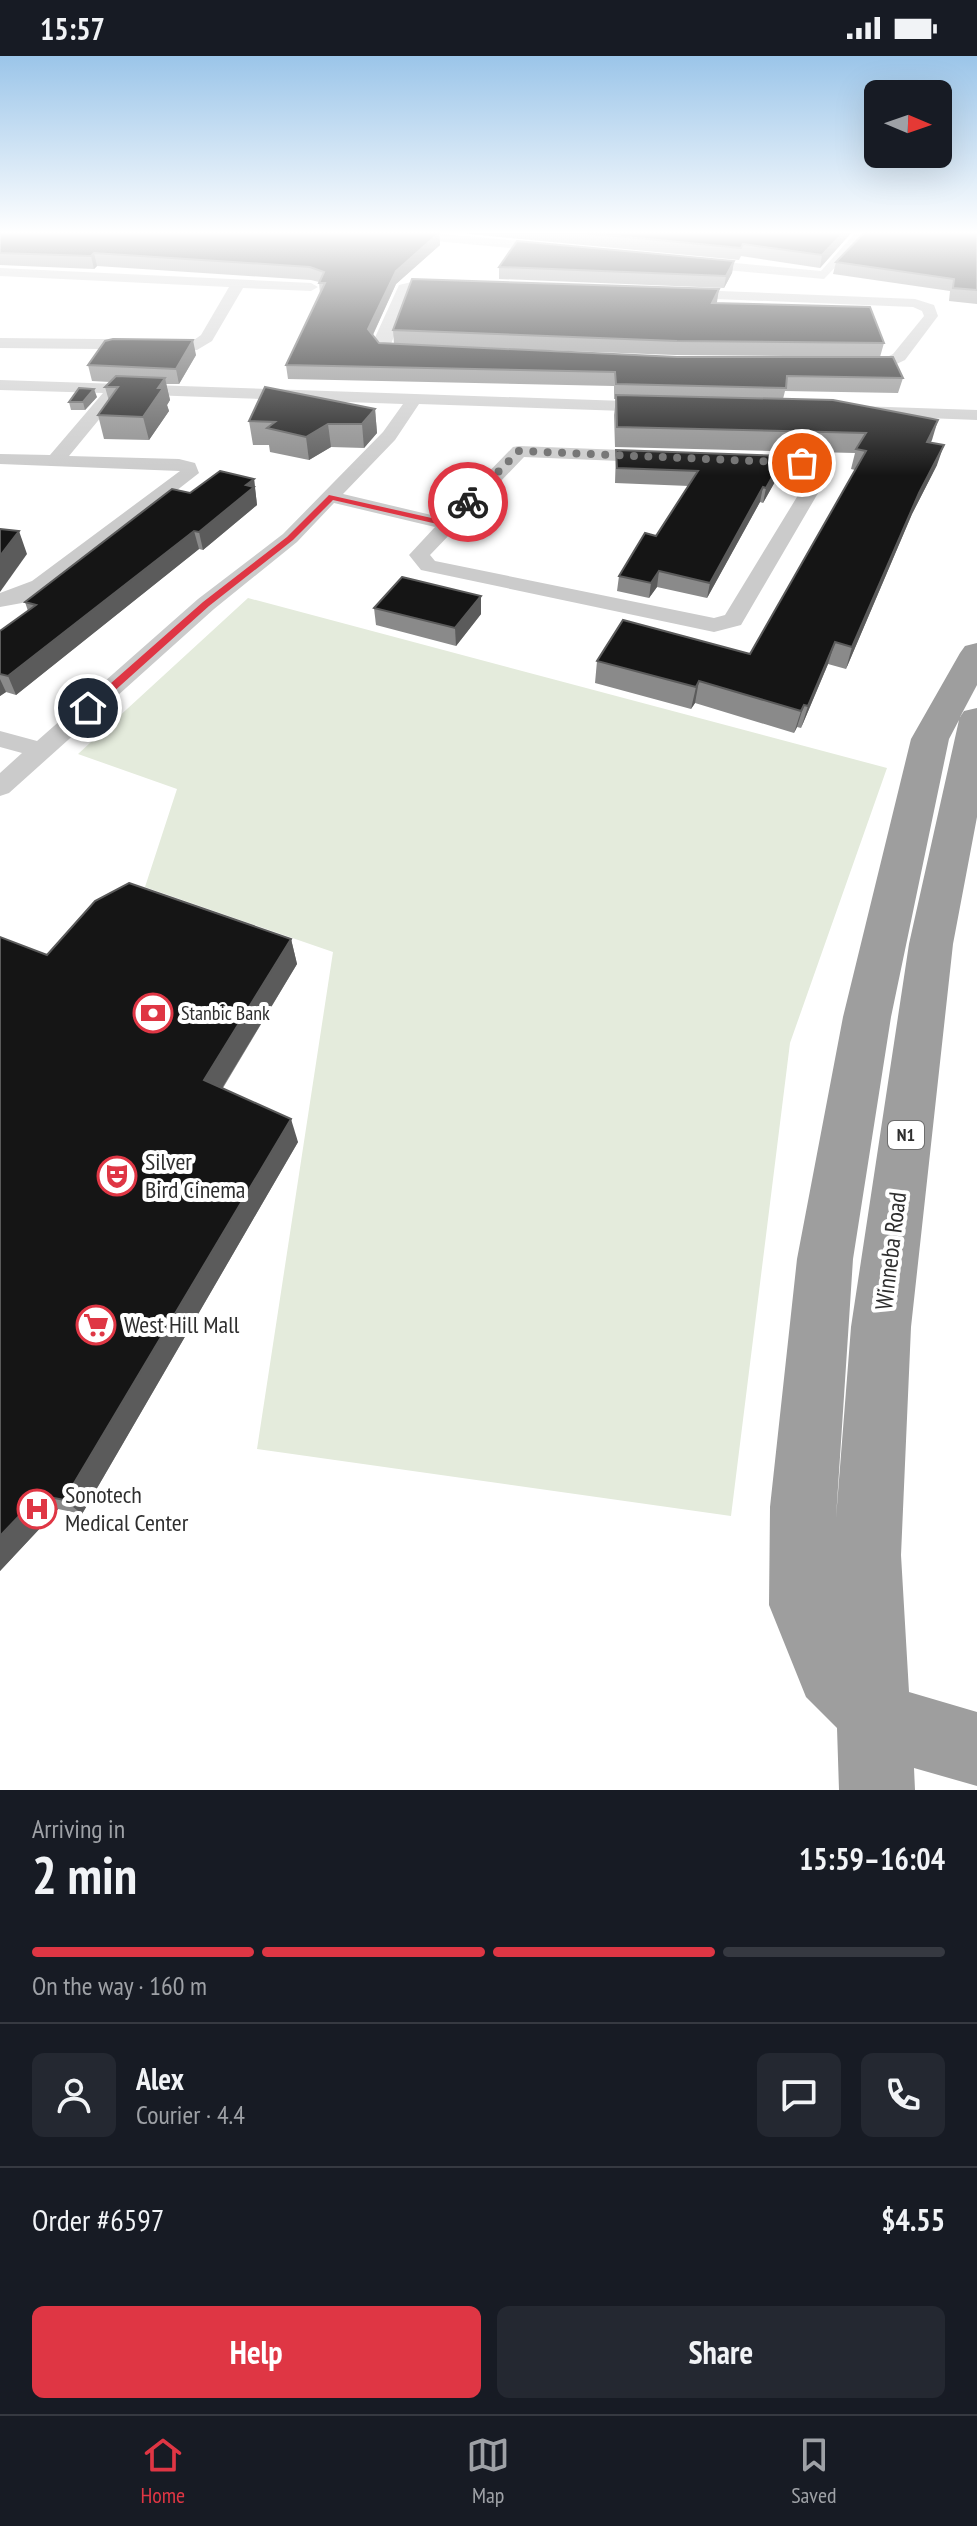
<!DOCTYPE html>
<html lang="en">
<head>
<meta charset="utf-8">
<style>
	body { margin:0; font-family:"PT Sans Narrow",sans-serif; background:#242831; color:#f1f3f6; height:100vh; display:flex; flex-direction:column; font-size:30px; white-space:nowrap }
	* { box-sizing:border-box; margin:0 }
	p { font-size:26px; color:#9ea1a6 }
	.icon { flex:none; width:44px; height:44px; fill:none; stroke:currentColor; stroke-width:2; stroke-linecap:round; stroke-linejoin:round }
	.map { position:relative; height:1734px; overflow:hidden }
	.panel { display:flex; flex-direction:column; background:#171b24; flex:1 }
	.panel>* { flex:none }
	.needle { width:52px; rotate:92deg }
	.tools { position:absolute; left:864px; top:24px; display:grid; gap:16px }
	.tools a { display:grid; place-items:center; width:88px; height:88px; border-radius:12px; background:#171b24; box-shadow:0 8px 32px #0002; font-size:40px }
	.pin { position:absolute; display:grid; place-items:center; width:68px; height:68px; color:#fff; margin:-34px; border:4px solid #fff; border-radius:50%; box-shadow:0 2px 8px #0007 }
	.courier { position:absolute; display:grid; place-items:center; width:80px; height:80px; margin:-40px; border:6px solid #df3644; border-radius:50%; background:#fff; color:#222; box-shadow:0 2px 10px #0007 }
	.headline em { font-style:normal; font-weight:700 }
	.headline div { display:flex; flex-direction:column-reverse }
	.headline { display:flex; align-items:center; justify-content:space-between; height:136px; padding:0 32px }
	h1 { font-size:52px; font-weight:700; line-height:60px }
	.bar { display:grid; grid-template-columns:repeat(4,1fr); gap:12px 8px; align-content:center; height:96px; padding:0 32px }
	.bar i { height:10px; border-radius:6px; background:#363941 }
	.bar .on { background:#df3644 }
	.bar p { grid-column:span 4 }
	.line { display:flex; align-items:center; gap:20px; padding:0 32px; border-top:2px solid #363941 }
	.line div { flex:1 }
	.round { display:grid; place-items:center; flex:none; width:84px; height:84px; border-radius:12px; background:#242831 }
	.cta { display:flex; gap:16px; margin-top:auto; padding:16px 32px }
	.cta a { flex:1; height:92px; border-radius:12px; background:#df3644; color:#fff; font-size:32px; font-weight:700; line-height:92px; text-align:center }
	.cta a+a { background:#242831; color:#f1f3f6 }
	.status { display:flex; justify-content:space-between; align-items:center; height:56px; padding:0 40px; background:#171b24; direction:ltr }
	.status svg { height:22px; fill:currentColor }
	.tabs { display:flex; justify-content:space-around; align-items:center; height:112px; border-top:2px solid #363941; background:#171b24; font-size:22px; color:#9ea1a6 }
	.tabs a { display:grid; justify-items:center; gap:4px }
	.tabs .on { color:#df3644 }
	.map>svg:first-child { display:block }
	.green { fill:#e4ebdc }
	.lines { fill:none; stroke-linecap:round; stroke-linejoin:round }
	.minor { fill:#cbcbcb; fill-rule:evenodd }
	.trunk { fill:#9e9e9e; fill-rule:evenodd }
	.wall { fill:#8a8a8a }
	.shaded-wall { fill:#5b5b5b }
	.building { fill:#151515; stroke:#5b5b5b; stroke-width:2 }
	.route { fill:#df3644 }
	.done { stroke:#777; stroke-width:8; stroke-dasharray:0 14.4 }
	.labels { text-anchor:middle; stroke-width:8; stroke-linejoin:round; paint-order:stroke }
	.shield { fill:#fff; stroke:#6d6d6d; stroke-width:2 }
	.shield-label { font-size:18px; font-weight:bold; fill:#2e2e2e }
	.poi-label { font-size:20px; fill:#2e2e2e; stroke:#fff; text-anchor:start }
	.near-poi-label { font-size:24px; fill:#2e2e2e; stroke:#fff; text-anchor:start }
	.near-street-label { font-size:24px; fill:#2e2e2e; stroke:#fff }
</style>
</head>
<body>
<div class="status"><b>15:57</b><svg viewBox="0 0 49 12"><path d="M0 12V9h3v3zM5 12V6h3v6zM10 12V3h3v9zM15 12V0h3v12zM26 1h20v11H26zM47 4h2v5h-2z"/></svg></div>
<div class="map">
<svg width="977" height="1734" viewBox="0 0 977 1734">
	<rect width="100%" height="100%" fill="#fff"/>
	<path class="green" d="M248 542 887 712 790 987 731 1460 257 1393 333 896 145 831 177 733 78 698Z"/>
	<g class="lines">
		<g class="minor">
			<path d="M386 177H431L553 188 559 192 553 196 392 181Z"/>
			<path d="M855 177H868L824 223 693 211 686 207 693 203 821 215Z"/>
			<path d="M0 212 311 227 318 231 311 235 243 232 212 285 197 294 0 292V282L194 284 201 279 229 231 0 220Z"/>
			<path d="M424 223 915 243 934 249 938 260 905 304 884 314 675 312 380 298 372 288 399 229ZM424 231 913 251 922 255 924 260 893 298 881 304 675 302 390 291 411 233Z"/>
			<path d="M0 324 654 346 662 351 654 356 419 348 395 384 343 438 444 462 513 391 519 390 826 402 835 408 741 569 714 576 421 514 409 499 435 471 334 447 297 486 214 553 9 737 0 740V717L22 697 0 691V675L37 685 198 543 283 478 383 376 403 348 120 338 69 400 179 403 195 407 199 417 48 535 22 547 0 551V537L32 525 180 415 0 408V398L50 399 103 337 0 334ZM524 401 814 413 725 559 714 562 435 505 430 499Z"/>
			<path d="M858 350 977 354V364L852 359V351Z"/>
		</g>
		<path class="trunk" d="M977 587V629L960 661 964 655 977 652V761L953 888 911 1271 901 1499 909 1636 977 1656V1730L914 1712 915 1734H839L837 1672 806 1641 769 1549 770 1451 797 1203 843 961 911 683 960 597 965 590ZM959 664 909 888 851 1271 836 1462 853 1203 891 961 949 683Z"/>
	</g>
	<g class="wall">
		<path d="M0 177H439L440 189 396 228 373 279 379 287 394 288 393 274 717 247 884 287 880 301 675 299 433 290 903 322 898 337 785 335 783 343 931 386 937 409 912 458 846 613 828 608 801 672 797 671 794 677 695 647 691 653 595 627 597 605 750 598 855 414 851 413 855 397 615 391 614 359 616 343H614V330L288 323 286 309 320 238 319 226 311 224 97 210 94 213 0 209Z"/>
		<path d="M459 177H851L820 212 741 200 739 204Z"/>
		<path d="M977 177V248L949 245 950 235 833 218 836 206Z"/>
		<path d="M734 205 732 217 724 232 499 223V211Z"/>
		<path d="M196 299 179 328H166L170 344 167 349 169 355 149 384 104 383 98 359 109 345 105 331 110 326 92 325 88 309Z"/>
		<path d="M97 341 85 354H71L69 346Z"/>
		<path d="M375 353 377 377 364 392 331 391 309 404 270 396 269 389H253L249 365Z"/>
		<path d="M616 394 784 400 781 415 763 447 760 446 707 542 657 531 649 542 617 535 619 520 656 480 689 430 615 427Z"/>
		<path d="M254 423 257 449 203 494 199 493 16 639 6 636 0 640V575L28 555 25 546 190 437Z"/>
		<path d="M374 552 481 558 456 590 376 569Z"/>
		<path d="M291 883 297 908 223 1032 298 1086 82 1458 58 1453 0 1515 47 899Z"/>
	</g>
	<g class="shaded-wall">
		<path d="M439 177 440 189 396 228 369 287 368 273 396 215Z"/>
		<path d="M843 177H851L820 212 822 199Z"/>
		<path d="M94 197 97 210 94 213 91 200Z"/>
		<path d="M734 205 732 217 724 232 726 220Z"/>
		<path d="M719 233 717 246 710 260 712 247Z"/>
		<path d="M193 284 196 299 179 328 176 313Z"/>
		<path d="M165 322 170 344 167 349 169 355 149 384 143 361Z"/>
		<path d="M94 333 97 341 85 354 83 346Z"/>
		<path d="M375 353 377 377 364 392 362 368Z"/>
		<path d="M938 364 932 384 921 406 927 386Z"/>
		<path d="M328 368 331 391 309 404 306 381Z"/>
		<path d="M944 389 937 409 912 458 846 613 852 591 919 437Z"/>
		<path d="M784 400 781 415 763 447 766 432Z"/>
		<path d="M254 423 257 449 203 494 199 476Z"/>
		<path d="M763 431 760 446 707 542 710 527Z"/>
		<path d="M19 475 27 498 0 536V500Z"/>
		<path d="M194 475 199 493 16 639 8 620Z"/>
		<path d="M659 515 657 531 649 542 651 527Z"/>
		<path d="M481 540V558L456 590 455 572Z"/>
		<path d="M835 586 828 608 801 672 808 650Z"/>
		<path d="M0 623 6 636 0 640Z"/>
		<path d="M699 625 695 647 691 653 696 631Z"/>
		<path d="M804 649 797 671 794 677 801 655Z"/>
		<path d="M291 883 297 908 213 1047 204 1024Z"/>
		<path d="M291 1063 298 1086 82 1458 64 1444Z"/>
		<path d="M39 1439 58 1453 0 1515V1480Z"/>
	</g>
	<g class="building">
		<path d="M0 177H439L396 215 368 273 379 287 677 301H893L903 322 787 320 786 332 616 328 615 316 286 309 325 227H319L324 216 310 211 94 197 91 200 0 197Z"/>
		<path d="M585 177H843L822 199 743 188 741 192Z"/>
		<path d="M864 177H977V234L953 232 954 223 836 206Z"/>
		<path d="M517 185 734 205 726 220 499 211Z"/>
		<path d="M412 223 719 233 712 247 870 251 884 287 677 285 393 274Z"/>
		<path d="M113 283 193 284 176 313 88 309 105 285Z"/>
		<path d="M116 320 165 322 158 332H163L143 361 98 359 118 331H105Z"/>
		<path d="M265 331 375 353 362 368H328L306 381 267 372 275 366 249 365Z"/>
		<path d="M79 332 94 333 83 346H69Z"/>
		<path d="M616 339 833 344 938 364 927 386 944 389 919 437 852 591 835 586 808 650 804 649 801 655 699 625 696 631 597 605 623 564 750 598 866 395 856 393 866 377 617 371Z"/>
		<path d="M616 394 784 400 766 432 763 431 710 527 659 515 651 527 619 520 645 477 656 480 698 415 617 412Z"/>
		<path d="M220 415 254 423 246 429 254 431 199 476 194 475 8 620 0 618V575L36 549 25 546 172 433 190 437Z"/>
		<path d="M0 473 19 475 0 500Z"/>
		<path d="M402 521 481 540 455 572 374 552Z"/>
		<path d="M129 827 291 883 204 1024 291 1063 64 1444 39 1439 0 1480V881L47 899 95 845Z"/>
	</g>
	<linearGradient id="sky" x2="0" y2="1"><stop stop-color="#9bc5e9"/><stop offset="0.42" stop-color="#fff"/><stop offset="1" stop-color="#fff" stop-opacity="0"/></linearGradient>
	<rect width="977" height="420" fill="url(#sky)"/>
	<path class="route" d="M329 439 445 465 465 444 472 446 446 470 333 444 293 484 209 550 92 655H85V650L203 546 287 481Z"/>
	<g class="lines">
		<path class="done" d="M468 446 519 395 802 407"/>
	</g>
	<defs>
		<g id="bank-ring" transform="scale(2)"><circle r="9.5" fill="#fff" stroke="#df3644" stroke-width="1.5"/><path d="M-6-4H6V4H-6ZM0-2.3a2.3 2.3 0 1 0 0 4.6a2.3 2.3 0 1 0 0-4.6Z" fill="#df3644"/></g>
		<g id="theatre-ring" transform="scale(2)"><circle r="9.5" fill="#fff" stroke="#df3644" stroke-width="1.5"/><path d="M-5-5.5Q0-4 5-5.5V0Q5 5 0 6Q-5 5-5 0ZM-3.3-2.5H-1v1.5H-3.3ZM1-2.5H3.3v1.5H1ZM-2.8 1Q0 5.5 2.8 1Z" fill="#df3644"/></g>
		<g id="supermarket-ring" transform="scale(2)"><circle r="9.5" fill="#fff" stroke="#df3644" stroke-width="1.5"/><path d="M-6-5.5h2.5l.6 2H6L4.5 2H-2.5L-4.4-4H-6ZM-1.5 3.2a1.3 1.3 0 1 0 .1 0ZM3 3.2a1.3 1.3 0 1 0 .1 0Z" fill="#df3644"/></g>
		<g id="hospital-ring" transform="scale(2)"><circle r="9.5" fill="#fff" stroke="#df3644" stroke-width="1.5"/><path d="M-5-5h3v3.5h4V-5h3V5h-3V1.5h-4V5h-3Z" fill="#df3644"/></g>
	</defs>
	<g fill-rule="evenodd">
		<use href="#bank-ring" x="153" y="957"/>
		<use href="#theatre-ring" x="117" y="1120"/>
		<use href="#supermarket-ring" x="96" y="1269"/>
		<use href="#hospital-ring" x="37" y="1453"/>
	</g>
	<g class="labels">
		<rect class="shield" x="888" y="1065" width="36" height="28" rx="6"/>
		<g class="shield-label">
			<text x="906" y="1085">N1</text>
		</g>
		<g class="poi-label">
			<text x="181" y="964">Stanbic Bank</text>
		</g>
		<g class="near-poi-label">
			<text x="145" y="1114">Silver<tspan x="145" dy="28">Bird Cinema</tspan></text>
			<text x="124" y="1277">West Hill Mall</text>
			<text x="65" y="1447">Sonotech<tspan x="65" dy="28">Medical Center</tspan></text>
		</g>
		<g class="near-street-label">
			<text transform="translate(891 1195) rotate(-83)" y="8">Winneba Road</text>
		</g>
	</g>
</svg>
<div class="tools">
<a><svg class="needle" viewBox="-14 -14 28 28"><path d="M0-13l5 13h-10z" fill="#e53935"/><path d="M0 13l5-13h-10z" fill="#9ea1a6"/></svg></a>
</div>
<div class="pin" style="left:802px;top:407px;background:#ea580c"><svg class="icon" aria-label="bag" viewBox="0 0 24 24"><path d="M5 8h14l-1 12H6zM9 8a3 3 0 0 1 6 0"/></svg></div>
<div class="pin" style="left:88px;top:652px;background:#1f2937"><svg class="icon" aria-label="home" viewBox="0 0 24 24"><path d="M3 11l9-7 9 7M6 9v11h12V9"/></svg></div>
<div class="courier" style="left:468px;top:446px"><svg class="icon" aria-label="bike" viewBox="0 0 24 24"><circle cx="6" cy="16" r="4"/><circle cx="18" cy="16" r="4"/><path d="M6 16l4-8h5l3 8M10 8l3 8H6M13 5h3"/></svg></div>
</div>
<section class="panel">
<div class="headline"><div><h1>2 min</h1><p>Arriving in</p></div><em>15:59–16:04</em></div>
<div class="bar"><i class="on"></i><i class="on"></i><i class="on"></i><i></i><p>On the way · 160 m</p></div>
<div class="line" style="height:144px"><a class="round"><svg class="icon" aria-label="person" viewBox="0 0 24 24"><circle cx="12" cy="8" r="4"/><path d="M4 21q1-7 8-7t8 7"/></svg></a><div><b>Alex</b><p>Courier · 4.4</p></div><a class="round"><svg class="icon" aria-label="chat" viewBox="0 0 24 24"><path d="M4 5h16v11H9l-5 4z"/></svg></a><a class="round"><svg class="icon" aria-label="phone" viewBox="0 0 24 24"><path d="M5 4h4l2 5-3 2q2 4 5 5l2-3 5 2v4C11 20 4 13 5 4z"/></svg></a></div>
<div class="line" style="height:104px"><div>Order #6597</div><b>$4.55</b></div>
<div class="cta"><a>Help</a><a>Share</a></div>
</section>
<nav class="tabs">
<a class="on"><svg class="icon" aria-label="home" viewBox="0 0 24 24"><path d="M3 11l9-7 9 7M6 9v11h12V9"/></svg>Home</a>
<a><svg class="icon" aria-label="map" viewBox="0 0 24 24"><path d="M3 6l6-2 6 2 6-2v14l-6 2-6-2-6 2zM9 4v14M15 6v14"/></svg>Map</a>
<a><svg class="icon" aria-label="saved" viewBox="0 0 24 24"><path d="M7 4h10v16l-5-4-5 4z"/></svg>Saved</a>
</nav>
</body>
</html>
